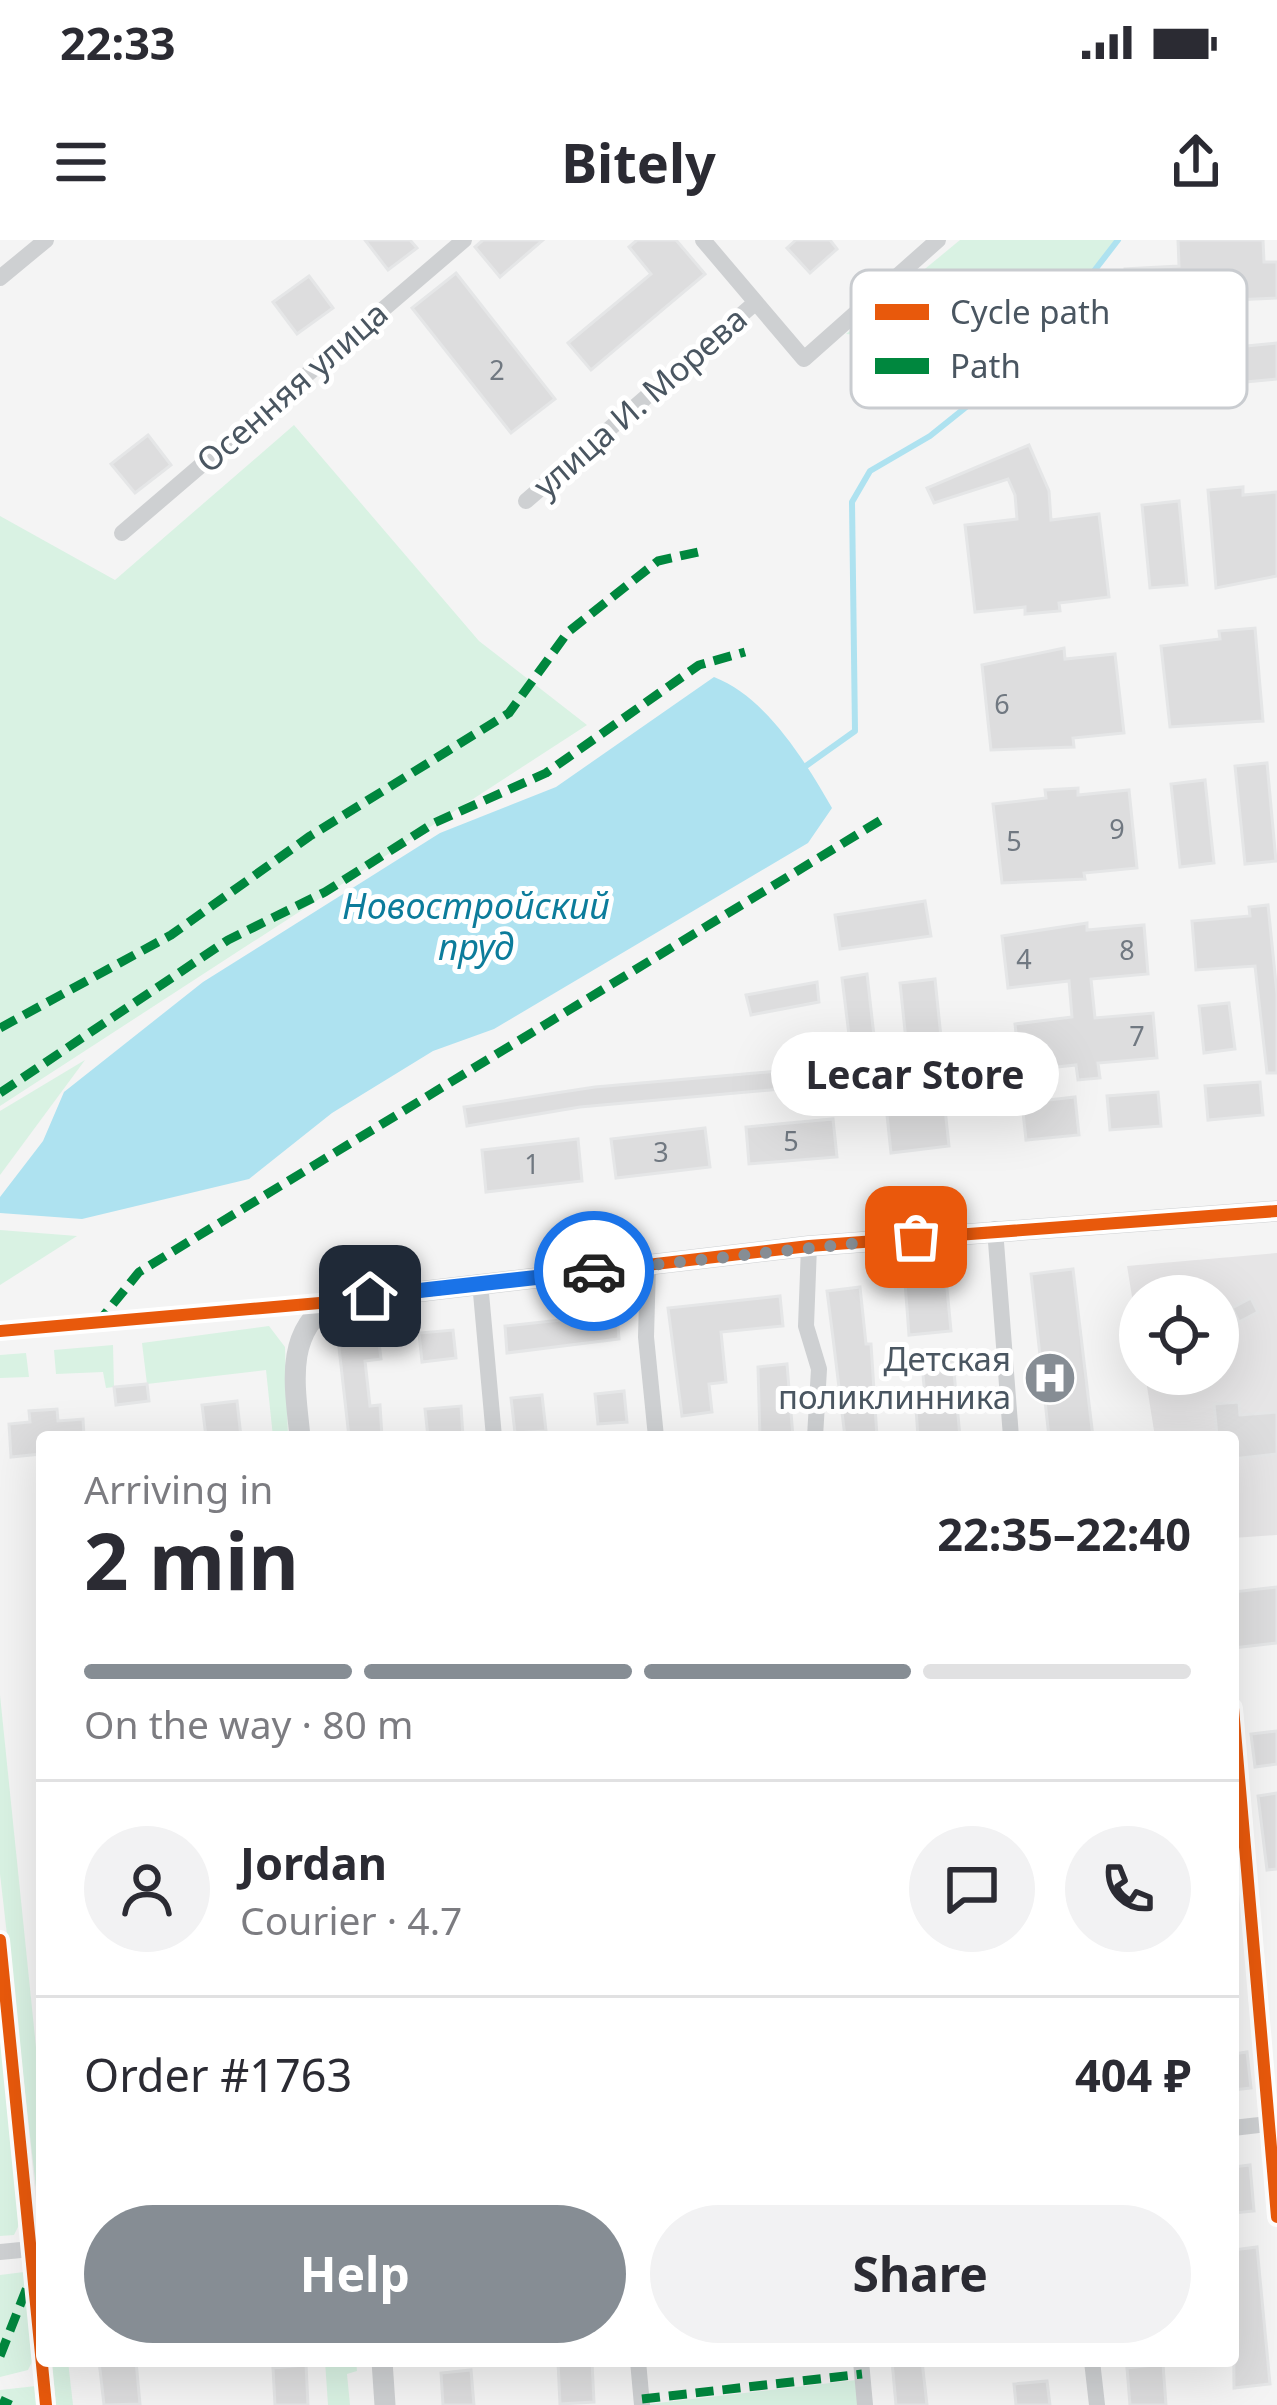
<!DOCTYPE html>
<html lang="en">
<head>
<meta charset="utf-8">
<style>
	body { margin:0; font-family:"Noto Sans",sans-serif; background:#f2f2f3; color:#2b2b33; height:100vh; display:flex; flex-direction:column; font-size:45px; white-space:nowrap }
	* { box-sizing:border-box; margin:0 }
	p { font-size:39px; color:#7c7c81 }
	.icon { flex:none; width:66px; height:66px; fill:none; stroke:currentColor; stroke-width:2; stroke-linecap:round; stroke-linejoin:round }
	.map { position:relative; flex:1; overflow:hidden }
	.panel { position:absolute; left:36px; top:1191px; width:1203px; height:936px; display:flex; flex-direction:column; background:#fff; border-radius:12px; box-shadow:0 12px 48px #0002 }
	.panel>* { flex:none }
	.tools { position:absolute; left:1119px; top:1035px; display:grid; gap:24px }
	.tools a { display:grid; place-items:center; width:120px; height:120px; border-radius:50%; background:#fff; box-shadow:0 12px 48px #0002; font-size:60px }
	.pin { position:absolute; display:grid; place-items:center; width:102px; height:102px; color:#fff; margin:-51px; border-radius:24px; box-shadow:0 6px 18px #0006 }
	.courier { position:absolute; display:grid; place-items:center; width:120px; height:120px; margin:-60px; border:9px solid #1a73e8; border-radius:50%; background:#fff; color:#222; box-shadow:0 3px 15px #0007 }
	.bubble { position:absolute; height:84px; border-radius:42px; background:#fff; box-shadow:0 12px 48px #0002; font-size:39px; font-weight:700; line-height:84px; text-align:center }
	.overview em { font-style:normal; font-weight:700 }
	.overview div { display:flex; flex-direction:column-reverse }
	.overview { display:flex; align-items:center; justify-content:space-between; height:204px; padding:0 48px }
	h1 { font-size:78px; font-weight:700; line-height:90px }
	.bar { display:grid; grid-template-columns:repeat(4,1fr); gap:18px 12px; align-content:center; height:144px; padding:0 48px }
	.bar i { height:15px; border-radius:9px; background:#e1e1e2 }
	.bar .on { background:#868d94 }
	.bar p { grid-column:span 4 }
	.line { display:flex; align-items:center; gap:30px; padding:0 48px; border-top:3px solid #e1e1e2 }
	.line div { flex:1 }
	.round { display:grid; place-items:center; flex:none; width:126px; height:126px; border-radius:63px; background:#f2f2f3 }
	.button { display:flex; gap:24px; margin-top:auto; padding:24px 48px }
	.button a { flex:1; height:138px; border-radius:72px; background:#868d94; color:#fff; font-size:48px; font-weight:700; line-height:138px; text-align:center }
	.button a+a { background:#f2f2f3; color:#2b2b33 }
	.status { display:flex; justify-content:space-between; align-items:center; height:84px; padding:0 60px; background:#fff; direction:ltr }
	.status svg { height:33px; fill:currentColor }
	header { display:flex; justify-content:space-between; align-items:center; height:156px; padding:0 48px; background:#fff; font-size:54px; font-weight:700 }
	.map>svg:first-child { display:block }
	.education { fill:#e6e5e6 }
	.green { fill:#d9f2e3 }
	.water { fill:#aee2f0 }
	.lines { fill:none; stroke-linecap:round; stroke-linejoin:round }
	.stream { stroke:#aee2f0; stroke-width:6 }
	.building { fill:#ddddde; stroke:#e5e6e7; stroke-width:3 }
	.minor { stroke:#ced0d2; stroke-width:16 }
	.tertiary { stroke:#ced0d2; stroke-width:21 }
	.quiet { stroke:#00873e; stroke-width:9; stroke-dasharray:18 9; stroke-linecap:butt }
	.cycleway-casing { stroke:#fff; stroke-width:20 }
	.cycleway { stroke:#e8590c; stroke-width:12 }
	.done { stroke:#868d94; stroke-width:12; stroke-dasharray:0 21.6 }
	.route { stroke:#1a73e8; stroke-width:15 }
	.labels { text-anchor:middle; stroke-width:10; stroke-linejoin:round; paint-order:stroke }
	.number-label { font-size:27px; fill:#707881 }
	.street-label { font-size:33px; fill:#4a5661; stroke:#fff }
	.poi-label { font-size:33px; fill:#4a5661; stroke:#fff; text-anchor:end }
	.water-label { font-size:36px; font-style:italic; fill:#0c7c9b; stroke:#fff }
	.key { fill:#fff; stroke:#c9ccd0; stroke-width:3 }
	.key-label { font-size:33px; fill:#4a5661 }
</style>
</head>
<body>
<div class="status"><b>22:33</b><svg viewBox="0 0 49 12"><path d="M0 12V9h3v3zM5 12V6h3v6zM10 12V3h3v9zM15 12V0h3v12zM26 1h20v11H26zM47 4h2v5h-2z"/></svg></div>
<header><svg class="icon" aria-label="menu" viewBox="0 0 24 24"><path d="M4 6h16M4 12h16M4 18h16"/></svg>Bitely<svg class="icon" aria-label="share" viewBox="0 0 24 24"><path d="M12 15V3M7 8l5-5 5 5M5 13v7h14v-7"/></svg></header>
<div class="map">
<svg width="1277" height="2165" viewBox="0 0 1277 2165">
	<rect width="100%" height="100%" fill="#f4f4f4"/>
	<path class="education" d="M1277 1013V1295L1233 1298V1197H1155L1145 1134H1218V1056H1140V1105L1127 1026Z"/>
	<g class="green">
		<path d="M960 0H1118L1034 109 846 94Z"/>
		<path d="M294 185 479 401 587 485 0 866V276L115 340Z"/>
		<path d="M85 820 0 935V871Z"/>
		<path d="M0 990 77 996 0 1045Z"/>
		<path d="M269 1086 285 1107 288 1197H273L266 1130 147 1144 142 1103Z"/>
		<path d="M113 1105 114 1147 106 1148 103 1132 56 1134 54 1110Z"/>
		<path d="M26 1113 29 1137 0 1138V1115Z"/>
		<path d="M0 1455 42 1866 41 1992 0 1634Z"/>
		<path d="M0 1765 21 1981 14 1995 0 1996Z"/>
		<path d="M24 2032 34 2118 28 2130 0 2137V2035Z"/>
		<path d="M52 2121H68L73 2165H56Z"/>
		<path d="M325 2121H356L357 2131 347 2134 350 2165H328Z"/>
		<path d="M856 2140 859 2165H649V2164Z"/>
		<path d="M36 2146 38 2165H0V2150Z"/>
	</g>
	<path class="water" d="M714 437C766 457 805 521 832 568L808 603 494 789 433 811 332 873 249 939 82 979 0 973V957L43 901 64 852 203 742 440 593 556 547Z"/>
	<g class="lines">
		<path class="stream" d="M803 528 855 491 852 262 870 231 930 196 1026 119 1118 0"/>
	</g>
	<g class="building">
		<path d="M365 0H410L417 8 388 30Z"/>
		<path d="M483 0H543L500 37 475 7Z"/>
		<path d="M637 0H676L705 34 591 130 568 103 651 34 629 7Z"/>
		<path d="M796 0H830L837 9 810 33 787 8Z"/>
		<path d="M1178 0H1263L1264 22H1277V58L1126 65 1125 29 1179 26Z"/>
		<path d="M456 33 555 159 511 193 412 68Z"/>
		<path d="M309 36 333 68 297 94 273 62Z"/>
		<path d="M1277 103V139L1096 156 1091 121Z"/>
		<path d="M148 195 171 225 135 253 111 224Z"/>
		<path d="M1029 205 1049 251 1051 280 1099 274 1109 357 1059 363 1060 371 1025 374V367L975 372 965 285 1017 279 1015 255 1008 239 934 263 927 248Z"/>
		<path d="M1243 247V255L1277 252V336L1216 348 1208 250Z"/>
		<path d="M1179 261 1187 345 1150 348 1142 265Z"/>
		<path d="M1255 388 1263 481 1170 487 1161 406 1220 399 1219 391Z"/>
		<path d="M1064 408 1065 419 1115 414 1124 493 1073 498 1074 507 991 510 982 425Z"/>
		<path d="M1267 523 1276 621 1245 624 1235 526Z"/>
		<path d="M1205 540 1214 623 1180 627 1171 544Z"/>
		<path d="M1078 548V555L1129 550 1137 628 1084 633 1085 639 1002 643 993 564 1046 558 1045 550Z"/>
		<path d="M925 661 931 696 840 709 835 675Z"/>
		<path d="M1268 665 1277 754V833H1267L1255 726 1196 730 1192 681 1250 676 1249 667Z"/>
		<path d="M1087 683V690L1144 685 1148 734 1091 739 1095 778 1153 773 1157 818 1098 823 1100 838 1078 840 1076 825 1020 831 1015 784 1072 777 1069 741 1008 748 1002 696Z"/>
		<path d="M867 734 880 849 856 852 842 738Z"/>
		<path d="M935 739 945 836 910 839 900 743Z"/>
		<path d="M817 742 819 762 751 775 746 755Z"/>
		<path d="M1229 763 1235 809 1204 813 1199 766Z"/>
		<path d="M824 827 826 845 580 867 467 886 464 867 595 847Z"/>
		<path d="M1260 842 1263 875 1208 880 1205 846Z"/>
		<path d="M1158 852 1161 886 1110 890 1107 856Z"/>
		<path d="M1075 857 1079 895 1026 900 1022 863Z"/>
		<path d="M945 869 949 906 891 913 887 875Z"/>
		<path d="M833 879 837 917 749 924 746 887Z"/>
		<path d="M705 888 710 927 616 938 611 899Z"/>
		<path d="M578 899 582 941 486 952 482 910Z"/>
		<path d="M1073 1029 1093 1197H1049L1031 1034Z"/>
		<path d="M946 1038 951 1091 909 1095 905 1042Z"/>
		<path d="M860 1047 866 1104H871L877 1197H845L833 1098 827 1051Z"/>
		<path d="M780 1056 783 1086 721 1092 726 1142 709 1144 712 1172 682 1176 668 1068Z"/>
		<path d="M1251 1058 1258 1072 1239 1082 1232 1068Z"/>
		<path d="M617 1074 619 1099 507 1113 505 1086Z"/>
		<path d="M453 1090 456 1118 422 1122 419 1093Z"/>
		<path d="M378 1094 381 1119 365 1121 370 1166 380 1165 382 1197H349L338 1099Z"/>
		<path d="M953 1121 960 1197H918L916 1168 926 1167 922 1124Z"/>
		<path d="M787 1124 793 1197H760L758 1127Z"/>
		<path d="M147 1144 149 1161 116 1165 114 1147Z"/>
		<path d="M624 1151 627 1182 598 1184 595 1154Z"/>
		<path d="M542 1155 546 1191 515 1193 511 1158Z"/>
		<path d="M237 1161 241 1197H206L202 1165Z"/>
		<path d="M1239 1162 1240 1175 1277 1172V1214L1233 1219V1197L1217 1196 1214 1164Z"/>
		<path d="M461 1166 463 1197H428L425 1169Z"/>
		<path d="M57 1169 58 1181 83 1179 84 1197H42V1214L11 1217 9 1184 30 1182 29 1171Z"/>
		<path d="M1277 1347V1403L1233 1408V1352Z"/>
		<path d="M1277 1491V1524L1255 1527 1251 1494Z"/>
		<path d="M1277 1553V1629L1267 1630 1258 1556Z"/>
		<path d="M1247 1812 1251 1848 1233 1850V1814Z"/>
		<path d="M1250 1925 1254 1971 1233 1973V1927Z"/>
		<path d="M1257 2007 1270 2144 1234 2148 1233 2010Z"/>
		<path d="M99 2121H136L140 2164 104 2165Z"/>
		<path d="M592 2121 594 2162 560 2164 558 2122Z"/>
		<path d="M892 2121H922L927 2165H896Z"/>
		<path d="M1163 2124 1166 2165H1130L1127 2128Z"/>
		<path d="M306 2125 308 2165H275L273 2128Z"/>
		<path d="M471 2130 474 2165H443L441 2133Z"/>
		<path d="M1047 2141 1050 2165H1016L1014 2144Z"/>
	</g>
	<g class="lines">
		<g class="minor">
			<path d="M703 0 804 119 938 0"/>
			<path d="M0 38 46 0"/>
			<path d="M526 261 755 63"/>
			<path d="M122 293 464 0"/>
			<path d="M995 989 1011 1197"/>
			<path d="M809 1006 806 1086 819 1129 815 1197"/>
			<path d="M648 1025 646 1097 656 1197"/>
			<path d="M480 1042 494 1197"/>
			<path d="M0 1091 330 1062"/>
			<path d="M1233 1468 1277 1977"/>
			<path d="M0 1700 46 2165"/>
			<path d="M1233 1888 1276 1883"/>
			<path d="M0 2012 41 2008"/>
			<path d="M638 2121 642 2165"/>
			<path d="M861 2121 865 2165"/>
			<path d="M1092 2121 1097 2165"/>
		</g>
		<g class="tertiary">
			<path d="M300 1197C295 1146 284 1094 331 1062L809 1006 1277 971"/>
			<path d="M382 2121 385 2165"/>
		</g>
		<g class="quiet">
			<path d="M0 788 171 695 310 596 509 473 568 392 658 321 698 312"/>
			<path d="M0 853 228 700 325 652 434 583 546 533 699 425 745 412"/>
			<path d="M96 1085 139 1032 881 580"/>
			<path d="M0 2116 28 2045"/>
			<path d="M642 2159 862 2134"/>
			<path d="M0 2160 11 2165"/>
		</g>
		<g class="cycleway-casing">
			<g id="cycleway">
				<path d="M0 1091 331 1062 809 1006 1277 971"/>
				<path d="M1233 1468 1277 1977"/>
				<path d="M0 1700 46 2165"/>
			</g>
		</g>
		<use href="#cycleway" class="cycleway"/>
	</g>
	<g class="lines">
		<path class="done" d="M594 1031 916 997"/>
		<path class="route" d="M370 1056 594 1031"/>
	</g>
	<defs>
		<g id="hospital-disc" transform="scale(2.7)"><circle r="9.5" fill="#868d94" stroke="#fff"/><path d="M-5-5h3v3.5h4V-5h3V5h-3V1.5h-4V5h-3Z" fill="#fff"/></g>
	</defs>
	<g fill-rule="evenodd">
		<use href="#hospital-disc" x="1050" y="1138"/>
	</g>
	<g class="labels">
		<g class="number-label">
			<text x="497" y="140">2</text>
			<text x="1002" y="474">6</text>
			<text x="1117" y="599">9</text>
			<text x="1014" y="611">5</text>
			<text x="1127" y="720">8</text>
			<text x="1024" y="729">4</text>
			<text x="1137" y="806">7</text>
			<text x="791" y="911">5</text>
			<text x="661" y="922">3</text>
			<text x="532" y="934">1</text>
		</g>
		<g class="street-label">
			<text transform="translate(292 147) rotate(-41)" y="12">Осенняя улица</text>
			<text transform="translate(640 162) rotate(-41)" y="12">улица И. Морева</text>
		</g>
		<g class="poi-label">
			<text x="1011" y="1131">Детская<tspan x="1011" dy="38">поликлинника</tspan></text>
		</g>
		<g class="water-label">
			<text x="476" y="679">Новостройский<tspan x="476" dy="41">пруд</tspan></text>
		</g>
	</g>
	<rect x="851" y="30" width="396" height="138" rx="18" class="key"/>
	<rect x="875" y="64" width="54" height="16" fill="#e8590c"/>
	<rect x="875" y="118" width="54" height="16" fill="#00873e"/>
	<g class="key-label">
		<text x="950" y="84">Cycle path</text>
		<text x="950" y="138">Path</text>
	</g>
</svg>
<div class="tools">
<a><svg class="icon" aria-label="locate" viewBox="0 0 24 24"><circle cx="12" cy="12" r="6"/><path d="M12 2v4M12 18v4M2 12h4M18 12h4"/></svg></a>
</div>
<div class="pin" style="left:916px;top:997px;background:#ea580c"><svg class="icon" aria-label="bag" viewBox="0 0 24 24"><path d="M5 8h14l-1 12H6zM9 8a3 3 0 0 1 6 0"/></svg></div>
<div class="pin" style="left:370px;top:1056px;background:#1f2937"><svg class="icon" aria-label="home" viewBox="0 0 24 24"><path d="M3 11l9-7 9 7M6 9v11h12V9"/></svg></div>
<div class="courier" style="left:594px;top:1031px"><svg class="icon" aria-label="car" viewBox="0 0 24 24"><path d="M5 17H2v-5l4-1 3-4h7l3 4 3 1v5h-3M9 17h6M6 11h13"/><circle cx="7" cy="17" r="2"/><circle cx="17" cy="17" r="2"/></svg></div>
<div class="bubble" style="left:771px;top:792px;width:288px">Lecar Store</div>
<section class="panel">
<div class="overview"><div><h1>2 min</h1><p>Arriving in</p></div><em>22:35–22:40</em></div>
<div class="bar"><i class="on"></i><i class="on"></i><i class="on"></i><i></i><p>On the way · 80 m</p></div>
<div class="line" style="height:216px"><a class="round"><svg class="icon" aria-label="person" viewBox="0 0 24 24"><circle cx="12" cy="8" r="4"/><path d="M4 21q1-7 8-7t8 7"/></svg></a><div><b>Jordan</b><p>Courier · 4.7</p></div><a class="round"><svg class="icon" aria-label="chat" viewBox="0 0 24 24"><path d="M4 5h16v11H9l-5 4z"/></svg></a><a class="round"><svg class="icon" aria-label="phone" viewBox="0 0 24 24"><path d="M5 4h4l2 5-3 2q2 4 5 5l2-3 5 2v4C11 20 4 13 5 4z"/></svg></a></div>
<div class="line" style="height:156px"><div>Order #1763</div><b>404 ₽</b></div>
<div class="button"><a>Help</a><a>Share</a></div>
</section>
</div>
</body>
</html>
